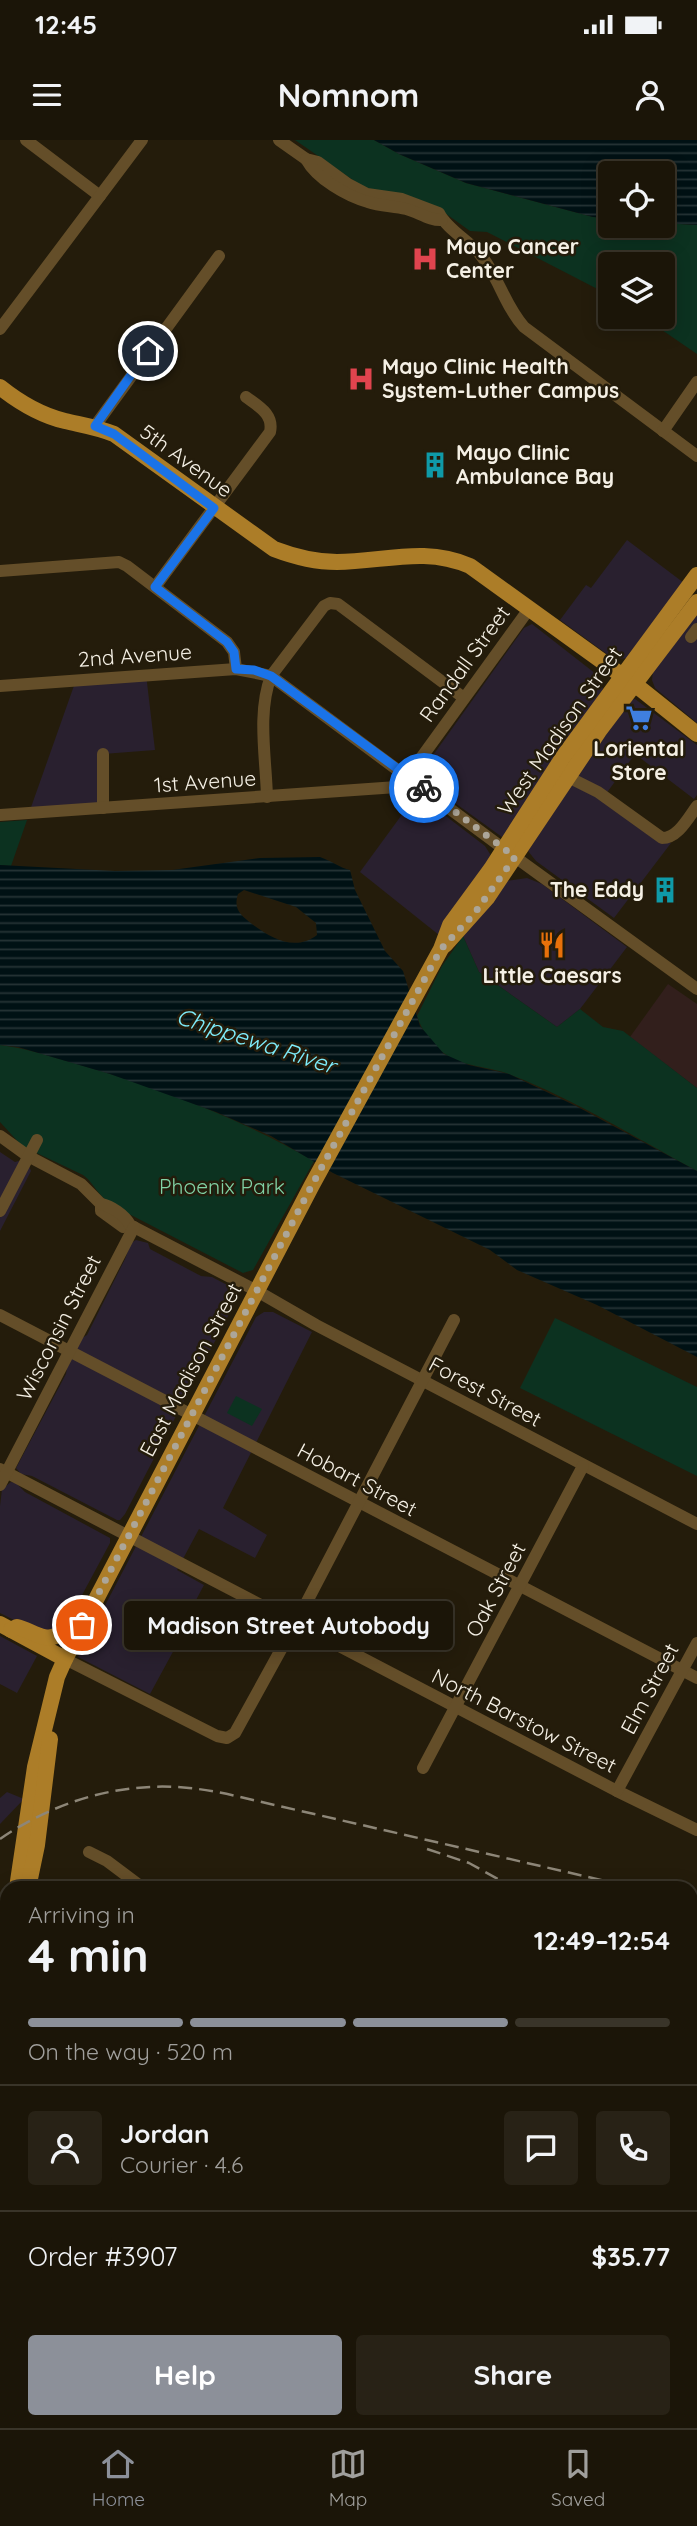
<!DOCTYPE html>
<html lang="en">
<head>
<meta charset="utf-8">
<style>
	body { margin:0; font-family:Quicksand,sans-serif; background:#282216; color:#f1f3f6; height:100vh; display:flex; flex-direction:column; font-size:26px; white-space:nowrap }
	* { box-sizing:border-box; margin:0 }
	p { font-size:23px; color:#a09f9c }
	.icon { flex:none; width:38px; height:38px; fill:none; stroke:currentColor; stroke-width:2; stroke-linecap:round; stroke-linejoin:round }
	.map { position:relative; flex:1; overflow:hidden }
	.details { position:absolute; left:0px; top:1741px; width:698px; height:548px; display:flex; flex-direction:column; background:#1b1508; border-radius:21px 21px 0 0; box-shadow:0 4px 18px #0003,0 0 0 2px #393429 }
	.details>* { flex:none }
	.tools { position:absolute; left:598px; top:21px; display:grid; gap:14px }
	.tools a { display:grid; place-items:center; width:77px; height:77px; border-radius:7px; background:#1b1508; box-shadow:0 4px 18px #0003,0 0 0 2px #393429; font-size:35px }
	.pin { position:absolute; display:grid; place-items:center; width:60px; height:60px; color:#fff; margin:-30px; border:4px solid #fff; border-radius:50%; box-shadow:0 2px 7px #0007 }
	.courier { position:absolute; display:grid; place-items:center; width:70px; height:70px; margin:-35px; border:5px solid #1a73e8; border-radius:50%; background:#fff; color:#222; box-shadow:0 2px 9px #0007 }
	.bubble { position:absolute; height:49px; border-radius:7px; background:#1b1508; box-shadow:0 4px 18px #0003,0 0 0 2px #393429; font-size:23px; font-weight:700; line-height:49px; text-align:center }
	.overview em { font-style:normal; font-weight:700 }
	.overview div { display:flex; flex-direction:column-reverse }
	.overview { display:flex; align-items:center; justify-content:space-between; height:119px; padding:0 28px }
	h1 { font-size:46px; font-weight:700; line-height:52px }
	.bar { display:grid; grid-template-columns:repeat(4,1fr); gap:10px 7px; align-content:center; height:84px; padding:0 28px }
	.bar i { height:9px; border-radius:5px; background:#393429 }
	.bar .selected { background:#8c9099 }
	.bar p { grid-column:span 4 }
	.line { display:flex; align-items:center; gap:18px; padding:0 28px; border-top:2px solid #393429 }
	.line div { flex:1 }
	.round { display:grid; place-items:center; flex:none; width:74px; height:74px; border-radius:7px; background:#282216 }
	.action { display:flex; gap:14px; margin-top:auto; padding:14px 28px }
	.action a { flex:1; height:80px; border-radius:7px; background:#8c9099; color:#fff; font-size:28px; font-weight:700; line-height:80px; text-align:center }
	.action a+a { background:#282216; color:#f1f3f6 }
	.status { display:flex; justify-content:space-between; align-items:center; height:49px; padding:0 35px; background:#1b1508; direction:ltr }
	.status svg { height:19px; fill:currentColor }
	header { display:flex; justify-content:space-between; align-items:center; height:91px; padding:0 28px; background:#1b1508; font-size:32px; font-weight:700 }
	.menu { display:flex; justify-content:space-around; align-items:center; height:98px; border-top:2px solid #393429; background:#1b1508; font-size:19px; color:#a09f9c }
	.menu a { display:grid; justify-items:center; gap:4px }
	.menu .selected { color:#8c9099 }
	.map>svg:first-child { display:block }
	.commercial { fill:#29202f }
	.industrial { fill:#321f1c }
	.green { fill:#0c3220 }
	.water { fill:url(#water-rules); fill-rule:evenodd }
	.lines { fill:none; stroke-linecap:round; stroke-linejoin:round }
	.minor { stroke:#644e29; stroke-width:12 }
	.major { stroke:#ac7d28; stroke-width:16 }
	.rail { stroke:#8d8678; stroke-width:2.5; stroke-dasharray:14 7; stroke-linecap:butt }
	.done { stroke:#aca699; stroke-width:7; stroke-dasharray:0 12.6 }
	.route { stroke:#1a73e8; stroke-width:9 }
	.labels { text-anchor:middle; stroke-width:5; stroke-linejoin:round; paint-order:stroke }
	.poi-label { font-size:21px; font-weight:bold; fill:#f5f0e5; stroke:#241c0b; text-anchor:start }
	.street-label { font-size:21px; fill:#f5f0e5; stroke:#241c0b }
	.park-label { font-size:21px; fill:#81d3a6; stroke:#241c0b }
	.water-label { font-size:23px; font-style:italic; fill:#7eedfc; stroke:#241c0b }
</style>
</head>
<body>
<div class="status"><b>12:45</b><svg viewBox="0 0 49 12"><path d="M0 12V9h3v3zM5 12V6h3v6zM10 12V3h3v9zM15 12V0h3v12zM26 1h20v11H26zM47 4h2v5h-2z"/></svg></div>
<header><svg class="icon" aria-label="menu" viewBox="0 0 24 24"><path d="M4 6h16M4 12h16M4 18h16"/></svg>Nomnom<svg class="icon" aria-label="person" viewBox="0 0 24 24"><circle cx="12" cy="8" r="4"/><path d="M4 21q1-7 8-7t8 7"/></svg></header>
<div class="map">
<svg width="697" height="2288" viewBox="0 0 697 2288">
	<defs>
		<pattern id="water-rules" width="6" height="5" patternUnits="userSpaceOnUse" patternTransform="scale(1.75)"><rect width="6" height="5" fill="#001114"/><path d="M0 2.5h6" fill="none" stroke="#263436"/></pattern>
	</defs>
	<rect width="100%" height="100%" fill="#241c0b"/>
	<g class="commercial">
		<path d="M627 400 684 443 627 518 619 519 611 517 560 480 586 445 591 448Z"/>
		<path d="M697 471V583L655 548 652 540 653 531Z"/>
		<path d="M532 484 596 534 603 549 505 696 502 697 426 642 420 636 421 632 524 488Z"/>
		<path d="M146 534 155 610 103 614V668L29 673 76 540Z"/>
		<path d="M635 559 697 605V655L694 659 635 614 603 658 666 702 671 703 614 778 536 721 528 711 592 614 631 560Z"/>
		<path d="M417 654 485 706 490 714V719L439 795 360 732Z"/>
		<path d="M527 738 542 744 627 807 580 869 557 887 479 832 463 796 507 741Z"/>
		<path d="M0 1012 15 1022 22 1020 28 1023 31 1031 0 1091Z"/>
		<path d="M136 1100 148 1103 150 1109 201 1136 212 1137 233 1148 238 1157 125 1374 120 1380H117L32 1336 21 1334 16 1328 66 1234 67 1228 82 1198 87 1195 125 1119 131 1103Z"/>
		<path d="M264 1172H273L312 1192 223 1368 267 1395 255 1418 199 1389 177 1430 204 1445 178 1494 181 1497 150 1554 78 1517 256 1177Z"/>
		<path d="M11 1342 16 1343 25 1352 110 1398V1403L67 1483 57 1491 30 1488 0 1473V1366L2 1349Z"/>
		<path d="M0 1496 37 1516 17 1553 0 1544Z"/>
		<path d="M7 1652 24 1659 0 1684V1658Z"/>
	</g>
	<path class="industrial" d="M668 844 697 864V948L630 897Z"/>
	<g class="green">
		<path d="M295 0H374L399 14 466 43 593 77 611 78V86H663V83L697 85V214L643 177H663V124H611V156L487 92 470 91 438 68 363 47Z"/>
		<path d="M27 680 11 726 0 725V682Z"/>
		<path d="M463 796 479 832 557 887 580 869 603 887 623 891 697 948V1031C636 998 576 960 511 935 490 926 465 928 445 914 433 906 421 890 417 876L442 826Z"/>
		<path d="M0 905C26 908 52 917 77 924 160 948 239 978 314 1021L253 1130 243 1133 129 1074C118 1068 107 1063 99 1053 93 1046 91 1041 83 1035L22 1006 0 982Z"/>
		<path d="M555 1178 697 1247V1336L520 1248Z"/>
		<path d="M236 1256 262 1269 252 1286 227 1273Z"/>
	</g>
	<g class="water">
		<path d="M374 0H697V85L663 83V33H611V78L593 77 466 43 399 14Z"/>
		<path d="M320 717C332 721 340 728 350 730L355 750 385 811 403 831 420 886 444 914 469 925 509 934 576 966 697 1031V1217L597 1165 517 1130 490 1110 333 1033 271 996 216 972 110 934 18 907 0 905V725L115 731 172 730 260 718ZM244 750 296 767 316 783 317 795C295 812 271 798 252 784 241 775 233 770 238 754Z"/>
		<path d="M697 2077V2288H491L493 2282H691V2081Z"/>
	</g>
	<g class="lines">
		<g class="minor">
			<path d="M26 0 100 56"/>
			<path d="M279 0 306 19 318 22 348 44 367 54 402 59 439 73C446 88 466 99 478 112 498 134 504 165 524 187L697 316"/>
			<path d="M306 19C317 39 347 56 368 62 380 66 393 66 406 69 418 72 430 81 442 80"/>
			<path d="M0 189 142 0"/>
			<path d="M95 286 219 116"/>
			<path d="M663 291 697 242"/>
			<path d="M0 431 119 422 127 426 227 502 234 512 236 529"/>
			<path d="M155 447 270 292C274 274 258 266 246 257"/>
			<path d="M691 497 697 489"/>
			<path d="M0 546 236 529 271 536 504 709 697 849"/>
			<path d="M103 614V668"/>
			<path d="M562 632 568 637 598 652 662 698C678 698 688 678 697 666"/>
			<path d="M267 657C266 618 257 573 271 536L324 466 330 463 338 464 464 558"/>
			<path d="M0 675 397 647 408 636 529 469"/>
			<path d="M0 996 28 1016 81 1044 101 1064V1071L123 1087 130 1085"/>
			<path d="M101 1064C111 1066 125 1075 130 1085L257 1151 316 1185 697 1384"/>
			<path d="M0 1071 37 1000"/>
			<path d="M0 1175 697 1538"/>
			<path d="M0 1329 617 1651 697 1690"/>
			<path d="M0 1345 134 1087"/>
			<path d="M65 1519 217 1596 227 1598 235 1593 300 1475 454 1180"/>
			<path d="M423 1628 583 1326"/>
			<path d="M617 1651 697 1503"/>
			<path d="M89 1712 107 1721 143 1748"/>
			<path d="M691 1967 697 1965"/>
			<path d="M6 1980 7 1978"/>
			<path d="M0 2135 7 2140"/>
			<path d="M190 2282 198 2288"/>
			<path d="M407 2282 415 2288"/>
		</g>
		<g class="major">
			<path d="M0 247C20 263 40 275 65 281 82 285 97 287 114 294L274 409C295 417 314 422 337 422 383 422 424 406 470 426L642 550 697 594"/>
			<path d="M445 805 487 758 599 591 697 462"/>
			<path d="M0 1484 65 1519"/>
			<path d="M11 1490 17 1487C26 1489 35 1495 44 1497 63 1501 72 1480 81 1466"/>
			<path d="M17 1748 35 1627 57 1537 65 1519 312 1045 441 809 450 785 491 729 563 617 697 435"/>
			<path d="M28 1748 37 1705 50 1599"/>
			<path d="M0 1802 7 1782"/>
			<path d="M0 1829 7 1809"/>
			<path d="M0 1961 7 1967"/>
			<path d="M177 2288 182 2282"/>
		</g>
		<g class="rail">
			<path d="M0 1699C55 1661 122 1641 189 1648 211 1650 232 1655 253 1660L636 1748"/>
			<path d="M427 1709 469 1723 514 1748"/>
			<path d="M691 1762 697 1763"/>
			<path d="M691 1820 697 1817"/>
			<path d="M439 2288 443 2282"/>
		</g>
	</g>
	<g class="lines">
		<path class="done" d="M82 1485 312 1045 441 809 474 774 515 717 424 648"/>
		<path class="route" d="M148 211 95 286 114 294 214 368 155 447 227 502 234 512 236 529 254 530 271 536 424 648"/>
	</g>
	<defs>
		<g id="hospital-bare" transform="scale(2.1)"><path d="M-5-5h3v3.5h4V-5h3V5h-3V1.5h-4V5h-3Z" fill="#e0444e" stroke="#241c0b" stroke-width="2.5" paint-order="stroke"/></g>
		<g id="building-bare" transform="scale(2.1)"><path d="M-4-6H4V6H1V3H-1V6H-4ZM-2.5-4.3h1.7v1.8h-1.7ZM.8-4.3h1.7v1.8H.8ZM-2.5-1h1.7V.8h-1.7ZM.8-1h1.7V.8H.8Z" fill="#0f9aa8" stroke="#241c0b" stroke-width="2.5" paint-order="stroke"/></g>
		<g id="supermarket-bare" transform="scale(2.1)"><path d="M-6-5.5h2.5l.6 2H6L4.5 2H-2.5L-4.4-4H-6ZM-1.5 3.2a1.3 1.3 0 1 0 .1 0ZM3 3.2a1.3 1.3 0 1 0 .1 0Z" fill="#3f7fe0" stroke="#241c0b" stroke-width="2.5" paint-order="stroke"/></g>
		<g id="restaurant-bare" transform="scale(2.1)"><path d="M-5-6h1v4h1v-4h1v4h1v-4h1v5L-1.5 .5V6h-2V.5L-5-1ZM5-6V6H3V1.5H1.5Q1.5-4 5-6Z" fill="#e8710a" stroke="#241c0b" stroke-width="2.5" paint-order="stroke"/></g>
	</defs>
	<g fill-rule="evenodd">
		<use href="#hospital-bare" x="425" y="119"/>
		<use href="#hospital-bare" x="361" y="239"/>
		<use href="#building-bare" x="435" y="325"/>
		<use href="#supermarket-bare" x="639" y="578"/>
		<use href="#building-bare" x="665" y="750"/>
		<use href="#restaurant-bare" x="552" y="805"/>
	</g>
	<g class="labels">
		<g class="poi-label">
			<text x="446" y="114">Mayo Cancer<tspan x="446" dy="24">Center</tspan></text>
			<text x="382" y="234">Mayo Clinic Health<tspan x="382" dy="24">System-Luther Campus</tspan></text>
			<text x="456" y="320">Mayo Clinic<tspan x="456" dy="24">Ambulance Bay</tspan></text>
			<text x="639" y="616" text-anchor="middle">Loriental<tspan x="639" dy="24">Store</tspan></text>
			<text x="644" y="757" text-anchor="end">The Eddy</text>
			<text x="552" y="843" text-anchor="middle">Little Caesars</text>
		</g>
		<g class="street-label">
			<text transform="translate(186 321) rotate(36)" y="7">5th Avenue</text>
			<text transform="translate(135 516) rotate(-4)" y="7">2nd Avenue</text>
			<text transform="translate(465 524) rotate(-54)" y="7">Randall Street</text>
			<text transform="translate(560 591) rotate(-55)" y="7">West Madison Street</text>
			<text transform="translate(205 642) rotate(-4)" y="7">1st Avenue</text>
			<text transform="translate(59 1188) rotate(-63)" y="7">Wisconsin Street</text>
			<text transform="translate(191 1230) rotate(-62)" y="7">East Madison Street</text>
			<text transform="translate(485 1252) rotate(28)" y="7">Forest Street</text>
			<text transform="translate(357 1340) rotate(28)" y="7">Hobart Street</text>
			<text transform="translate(496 1450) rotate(-62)" y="7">Oak Street</text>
			<text transform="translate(650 1549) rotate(-62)" y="7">Elm Street</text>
			<text transform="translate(524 1581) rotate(27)" y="7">North Barstow Street</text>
		</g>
		<g class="park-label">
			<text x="222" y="1054">Phoenix Park</text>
		</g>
		<g class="water-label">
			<text transform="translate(256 901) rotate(18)" y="8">Chippewa River</text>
		</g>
	</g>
</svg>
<div class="tools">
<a><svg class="icon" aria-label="locate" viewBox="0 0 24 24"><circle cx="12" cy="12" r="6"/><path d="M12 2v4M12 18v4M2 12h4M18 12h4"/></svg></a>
<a><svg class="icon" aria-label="layers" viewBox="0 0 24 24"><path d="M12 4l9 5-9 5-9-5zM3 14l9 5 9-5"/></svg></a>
</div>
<div class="pin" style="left:82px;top:1485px;background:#ea580c"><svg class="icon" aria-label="bag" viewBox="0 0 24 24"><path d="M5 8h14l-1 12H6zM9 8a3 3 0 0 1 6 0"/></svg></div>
<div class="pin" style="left:148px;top:211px;background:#1f2937"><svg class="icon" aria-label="home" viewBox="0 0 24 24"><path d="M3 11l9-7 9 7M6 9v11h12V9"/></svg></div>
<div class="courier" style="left:424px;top:648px"><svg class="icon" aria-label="bike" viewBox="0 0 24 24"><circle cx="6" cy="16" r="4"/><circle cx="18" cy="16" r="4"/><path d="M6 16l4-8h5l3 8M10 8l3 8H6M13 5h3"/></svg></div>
<div class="bubble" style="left:124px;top:1461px;width:329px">Madison Street Autobody</div>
<section class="details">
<div class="overview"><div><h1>4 min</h1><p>Arriving in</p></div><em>12:49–12:54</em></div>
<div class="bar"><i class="selected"></i><i class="selected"></i><i class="selected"></i><i></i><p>On the way · 520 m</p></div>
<div class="line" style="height:126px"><a class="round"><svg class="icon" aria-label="person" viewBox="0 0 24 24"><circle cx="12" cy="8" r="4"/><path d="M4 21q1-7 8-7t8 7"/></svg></a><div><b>Jordan</b><p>Courier · 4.6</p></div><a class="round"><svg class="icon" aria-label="chat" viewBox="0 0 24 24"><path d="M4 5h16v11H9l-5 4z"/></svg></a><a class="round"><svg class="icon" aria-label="phone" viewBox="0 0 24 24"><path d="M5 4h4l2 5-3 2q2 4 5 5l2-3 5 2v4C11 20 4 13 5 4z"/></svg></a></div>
<div class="line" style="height:91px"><div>Order #3907</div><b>$35.77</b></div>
<div class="action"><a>Help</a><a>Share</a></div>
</section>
</div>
<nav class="menu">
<a class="selected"><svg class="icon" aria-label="home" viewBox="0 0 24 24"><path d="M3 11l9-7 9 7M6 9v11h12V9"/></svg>Home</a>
<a><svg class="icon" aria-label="map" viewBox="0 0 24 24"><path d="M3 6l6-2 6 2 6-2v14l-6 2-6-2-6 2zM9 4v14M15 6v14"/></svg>Map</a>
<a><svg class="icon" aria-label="saved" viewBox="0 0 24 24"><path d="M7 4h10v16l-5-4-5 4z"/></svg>Saved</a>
</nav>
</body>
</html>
